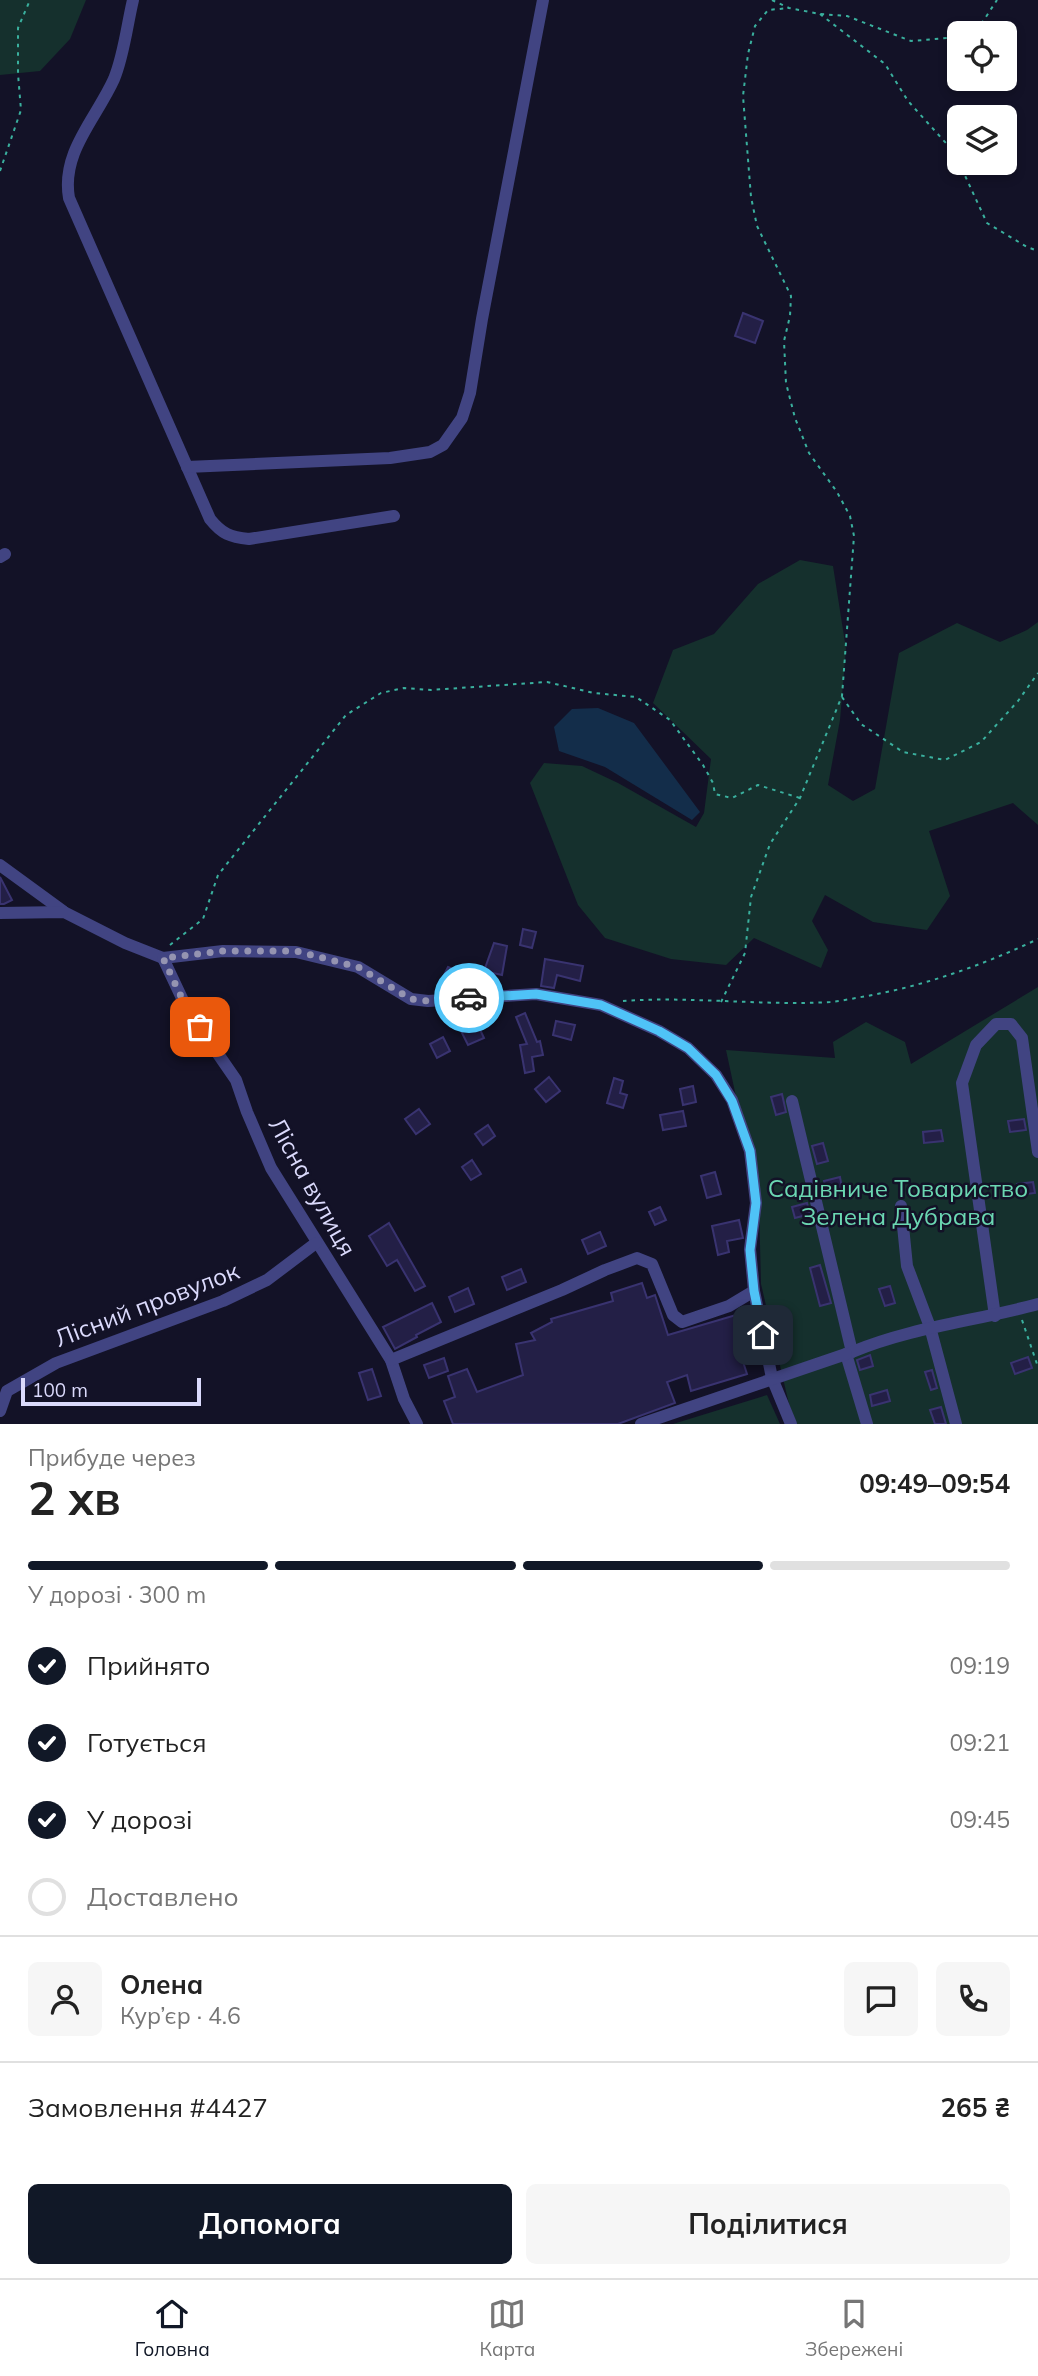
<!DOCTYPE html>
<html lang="uk">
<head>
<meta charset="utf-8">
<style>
	body { margin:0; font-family:Mulish,sans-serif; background:#f6f6f6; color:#222; height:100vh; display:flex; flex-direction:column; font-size:26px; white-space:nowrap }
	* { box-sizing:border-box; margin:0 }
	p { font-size:23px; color:#767676 }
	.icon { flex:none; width:38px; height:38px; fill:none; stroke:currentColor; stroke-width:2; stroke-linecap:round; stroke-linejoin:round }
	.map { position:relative; height:1424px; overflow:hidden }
	.sheet { display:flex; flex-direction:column; background:#fff; flex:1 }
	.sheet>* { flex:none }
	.tools { position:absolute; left:947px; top:21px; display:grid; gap:14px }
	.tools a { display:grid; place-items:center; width:70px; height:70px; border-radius:10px; background:#fff; box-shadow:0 4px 10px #0003; font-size:35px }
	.scale { position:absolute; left:21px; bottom:18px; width:180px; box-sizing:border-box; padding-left:7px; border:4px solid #dbdafc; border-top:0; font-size:19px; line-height:24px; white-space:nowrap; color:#dbdafc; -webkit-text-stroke:5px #131227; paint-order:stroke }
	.pin { position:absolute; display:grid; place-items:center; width:60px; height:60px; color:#fff; margin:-30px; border-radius:14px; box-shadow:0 4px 10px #0006 }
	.courier { position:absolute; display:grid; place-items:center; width:70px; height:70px; margin:-35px; border:5px solid #4fc3f7; border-radius:50%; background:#fff; color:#222; box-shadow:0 2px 9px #0007 }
	.headline em { font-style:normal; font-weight:700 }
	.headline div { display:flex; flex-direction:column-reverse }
	.headline { display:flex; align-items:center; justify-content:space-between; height:119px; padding:0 28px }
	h1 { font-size:46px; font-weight:700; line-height:52px }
	.bar { display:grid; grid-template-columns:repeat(4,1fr); gap:10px 7px; align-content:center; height:84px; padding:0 28px }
	.bar i { height:9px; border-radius:5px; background:#e0e0e0 }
	.bar .on { background:#111827 }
	.bar p { grid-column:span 4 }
	.line { display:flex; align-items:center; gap:18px; padding:0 28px; border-top:2px solid #e0e0e0 }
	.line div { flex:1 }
	.round { display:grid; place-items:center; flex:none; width:74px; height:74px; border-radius:10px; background:#f6f6f6 }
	ol { padding:0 28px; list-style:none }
	li { display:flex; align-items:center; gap:21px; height:77px }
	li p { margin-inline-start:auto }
	li .icon { padding:7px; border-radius:50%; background:#111827; color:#fff; stroke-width:4 }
	li:last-child { color:#767676 }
	li i { width:38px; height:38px; border:4px solid #e0e0e0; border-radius:50% }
	.primary-button { display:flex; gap:14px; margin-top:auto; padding:14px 28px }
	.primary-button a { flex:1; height:80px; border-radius:10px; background:#111827; color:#fff; font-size:28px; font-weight:700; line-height:80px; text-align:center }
	.primary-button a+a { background:#f6f6f6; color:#222 }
	.dock { display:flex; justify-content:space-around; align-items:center; height:98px; border-top:2px solid #e0e0e0; background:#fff; font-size:19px; color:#767676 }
	.dock a { display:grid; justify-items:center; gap:4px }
	.dock .on { color:#111827 }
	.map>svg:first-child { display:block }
	.green { fill:#15302d }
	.water { fill:#132d4a }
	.building { fill:#231f46; stroke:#393370; stroke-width:2 }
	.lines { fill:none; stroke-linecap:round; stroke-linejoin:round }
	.path { stroke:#3ab09e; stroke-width:2; stroke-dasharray:3.5 5; stroke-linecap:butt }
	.minor { stroke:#414482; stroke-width:12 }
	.done { stroke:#9594b1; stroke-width:7; stroke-dasharray:0 12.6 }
	.route { stroke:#4fc3f7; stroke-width:9 }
	.labels { text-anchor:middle; stroke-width:5; stroke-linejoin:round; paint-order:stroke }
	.street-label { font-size:24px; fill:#dbdafc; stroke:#131227 }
	.park-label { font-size:24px; fill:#6bd7b2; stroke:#131227 }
</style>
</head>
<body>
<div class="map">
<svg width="1038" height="1424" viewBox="0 0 1038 1424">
	<rect width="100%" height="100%" fill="#131227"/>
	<g class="green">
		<path d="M0 0H86L70 39 40 71 0 75Z"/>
		<path d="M800 560 833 566 846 649 840 720 828 785 853 801 875 789 899 653 957 623 1000 642 1027 630 1038 622V825L1013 803 929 831 950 896 927 930 873 922 825 895 812 921 828 950 821 968 754 938 726 965 671 959 605 938 578 905 530 783 544 763 582 766 618 783 696 827 704 813 711 759 653 703 673 650 714 634 758 584Z"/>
		<path d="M1038 987V1424H797L789 1404 761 1284 759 1204 726 1050 835 1058 833 1042 866 1022 905 1042 911 1064Z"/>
		<path d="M767 1395 780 1424H673Z"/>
	</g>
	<path class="water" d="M598 708 634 723 700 812 692 820 605 767 559 751 554 727 572 709Z"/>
	<g class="building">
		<path d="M743 313 763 321 755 343 735 336Z"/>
		<path d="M0 877 12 900 4 904H0Z"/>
		<path d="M523 929 536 932 532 948 520 945Z"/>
		<path d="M494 943 507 946 502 975 484 971Z"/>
		<path d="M545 959 583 966 580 981 557 975 554 988 541 986Z"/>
		<path d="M468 965 477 967 474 981 465 979Z"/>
		<path d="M448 967 460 972 453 987 441 981Z"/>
		<path d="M525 1013 537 1042 540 1041 543 1055 532 1057 534 1071 525 1073 520 1045 527 1044 516 1017Z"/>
		<path d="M476 1021 484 1038 468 1045 460 1029Z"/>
		<path d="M556 1021 575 1025 571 1040 553 1035Z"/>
		<path d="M443 1037 450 1051 437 1058 430 1044Z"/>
		<path d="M549 1077 560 1091 546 1102 535 1089Z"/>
		<path d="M614 1078 623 1081 620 1093 627 1095 623 1108 607 1103Z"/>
		<path d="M693 1086 696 1102 683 1105 680 1089Z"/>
		<path d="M782 1094 786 1112 776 1115 771 1097Z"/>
		<path d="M419 1109 430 1124 416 1134 405 1119Z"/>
		<path d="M683 1111 686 1126 663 1130 660 1115Z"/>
		<path d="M1024 1119 1026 1130 1010 1132 1008 1121Z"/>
		<path d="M488 1125 495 1136 483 1145 475 1134Z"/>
		<path d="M941 1130 943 1141 924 1143 923 1132Z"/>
		<path d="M823 1143 828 1161 817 1164 812 1146Z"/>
		<path d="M472 1160 481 1174 471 1180 462 1167Z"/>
		<path d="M715 1172 721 1194 707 1198 701 1176Z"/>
		<path d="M840 1177 842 1188 827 1192 824 1181Z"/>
		<path d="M1033 1182 1035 1193 1019 1195 1017 1184Z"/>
		<path d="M807 1203 810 1214 795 1218 792 1207Z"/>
		<path d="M660 1207 666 1220 655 1225 649 1212Z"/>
		<path d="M739 1220 743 1238 727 1241 729 1252 718 1255 712 1226Z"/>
		<path d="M389 1223 425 1286 415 1291 397 1260 387 1266 369 1236Z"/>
		<path d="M600 1232 606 1246 588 1254 582 1240Z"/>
		<path d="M820 1265 831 1303 820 1306 810 1268Z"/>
		<path d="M521 1269 526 1282 507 1290 502 1277Z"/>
		<path d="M642 1283 647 1298 655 1295 668 1335 736 1315 744 1341 737 1343 747 1374 691 1391 687 1375 667 1382 675 1403 618 1424H453L444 1401 455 1397 448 1376 467 1369 477 1392 523 1375 516 1344 535 1340 531 1333 552 1322 551 1319 613 1301 611 1293Z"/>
		<path d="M890 1286 895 1303 885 1306 879 1289Z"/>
		<path d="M468 1288 474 1304 455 1312 449 1297Z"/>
		<path d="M432 1303 441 1322 416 1335 417 1337 395 1349 383 1327Z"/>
		<path d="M870 1355 873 1366 860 1370 857 1360Z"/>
		<path d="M1028 1357 1032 1368 1015 1374 1011 1363Z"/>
		<path d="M444 1358 448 1371 429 1378 424 1365Z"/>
		<path d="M372 1369 381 1396 368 1400 359 1373Z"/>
		<path d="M932 1370 937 1388 931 1390 925 1372Z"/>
		<path d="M887 1390 890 1401 872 1406 870 1395Z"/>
		<path d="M941 1407 946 1424H935L930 1410Z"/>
	</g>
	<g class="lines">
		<g class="path">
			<path d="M772 0 789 8 820 14 847 16 911 41 959 37"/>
			<path d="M820 14 885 64 908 101 954 152 987 223 1027 247 1038 251"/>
			<path d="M968 33 978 29 997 0"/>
			<path d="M0 171 21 110 18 74V28L30 0"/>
			<path d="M842 697 861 724 903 752 945 760 981 742 1018 701 1038 673"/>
			<path d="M170 945 203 919 218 875 346 715 381 693 404 688 431 690 547 682 594 693 636 697 670 720 703 765 713 783 715 794 732 798 758 785 800 798"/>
			<path d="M623 1001C692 996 761 1006 830 1002 842 1001 855 998 867 996 927 985 983 965 1038 939"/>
			<path d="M721 1002 745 953 751 897 770 844 800 798 842 696 854 536 850 516 837 492 809 453 795 418 786 383 784 341 790 316 791 296 757 226 751 197 743 96 748 54 755 26 768 10 789 8"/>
			<path d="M1022 1320 1038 1367"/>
		</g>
		<g class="minor">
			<path d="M133 0C127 25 124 55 114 79 96 119 61 152 69 198L210 519C222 534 230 537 249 539L394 516"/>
			<path d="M187 467 390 458 430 452 443 445 462 418 470 393 482 319 543 0"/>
			<path d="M0 557 5 554"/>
			<path d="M0 865 63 911"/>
			<path d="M0 913 64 912 125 943 163 958 223 951 296 952 358 967 411 999 428 1001 536 994 601 1005 659 1031 688 1048 716 1075 732 1100 750 1151 756 1203 750 1249 754 1291 772 1378 791 1424"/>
			<path d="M163 958 187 1009 236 1080 247 1112 271 1168 391 1360 404 1399 417 1424"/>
			<path d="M792 1101 852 1352 846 1354 867 1424"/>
			<path d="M901 1206 907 1266 930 1327 956 1424"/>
			<path d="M995 1316 962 1083 976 1045 996 1024H1011L1022 1038 1038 1152"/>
			<path d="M852 1352C912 1327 976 1321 1038 1304"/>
			<path d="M391 1360 562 1290 605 1270 637 1258 652 1264 673 1315 682 1322 729 1306 754 1291"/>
			<path d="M0 1411 7 1391 56 1363 223 1301 267 1280 316 1243"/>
			<path d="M641 1424 846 1354"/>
		</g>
	</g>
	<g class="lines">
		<path class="done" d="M200 1027 187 1009 163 958 223 951H296L358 967 411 999 428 1001 469 998"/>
		<path class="route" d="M469 998 536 994 601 1005 659 1031 688 1048 716 1075 732 1101 750 1151 756 1203 750 1250 754 1291 763 1335"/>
	</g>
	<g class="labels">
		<g class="street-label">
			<text transform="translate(312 1187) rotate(61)" y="8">Лісна вулиця</text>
			<text transform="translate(147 1305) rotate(-21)" y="8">Лісний провулок</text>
		</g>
		<g class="park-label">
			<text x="898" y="1197">Садівниче Товариство<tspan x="898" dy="28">Зелена Дубрава</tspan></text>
		</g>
	</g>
</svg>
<div class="tools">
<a><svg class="icon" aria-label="locate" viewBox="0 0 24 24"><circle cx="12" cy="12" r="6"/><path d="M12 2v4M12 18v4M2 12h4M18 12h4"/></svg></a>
<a><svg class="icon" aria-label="layers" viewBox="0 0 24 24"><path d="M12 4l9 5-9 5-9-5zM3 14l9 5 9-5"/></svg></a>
</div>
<div class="scale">100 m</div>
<div class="pin" style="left:200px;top:1027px;background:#ea580c"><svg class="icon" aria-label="bag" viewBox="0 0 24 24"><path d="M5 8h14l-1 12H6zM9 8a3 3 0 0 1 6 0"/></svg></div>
<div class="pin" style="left:763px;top:1335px;background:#1f2937"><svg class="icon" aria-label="home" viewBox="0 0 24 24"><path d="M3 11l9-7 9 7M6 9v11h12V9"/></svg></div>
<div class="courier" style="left:469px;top:998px"><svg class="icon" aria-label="car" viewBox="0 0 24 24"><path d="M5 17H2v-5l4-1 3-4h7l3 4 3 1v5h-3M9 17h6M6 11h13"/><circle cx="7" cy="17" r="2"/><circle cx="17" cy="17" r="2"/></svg></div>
</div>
<section class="sheet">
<div class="headline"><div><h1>2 хв</h1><p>Прибуде через</p></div><em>09:49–09:54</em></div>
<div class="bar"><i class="on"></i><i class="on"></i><i class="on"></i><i></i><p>У дорозі · 300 m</p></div>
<ol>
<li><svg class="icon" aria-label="check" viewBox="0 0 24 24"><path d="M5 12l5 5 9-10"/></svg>Прийнято<p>09:19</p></li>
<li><svg class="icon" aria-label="check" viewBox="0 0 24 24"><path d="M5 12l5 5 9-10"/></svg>Готується<p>09:21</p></li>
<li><svg class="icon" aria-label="check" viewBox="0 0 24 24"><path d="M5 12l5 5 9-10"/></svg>У дорозі<p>09:45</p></li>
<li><i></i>Доставлено</li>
</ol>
<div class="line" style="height:126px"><a class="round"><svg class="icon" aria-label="person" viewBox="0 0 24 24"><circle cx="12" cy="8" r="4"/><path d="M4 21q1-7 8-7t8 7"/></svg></a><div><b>Олена</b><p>Кур’єр · 4.6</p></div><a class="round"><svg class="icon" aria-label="chat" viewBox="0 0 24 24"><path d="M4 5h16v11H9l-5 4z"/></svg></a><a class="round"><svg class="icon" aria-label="phone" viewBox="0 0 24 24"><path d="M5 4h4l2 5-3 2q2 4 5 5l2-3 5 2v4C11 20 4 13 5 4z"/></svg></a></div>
<div class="line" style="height:91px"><div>Замовлення #4427</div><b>265 ₴</b></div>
<div class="primary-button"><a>Допомога</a><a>Поділитися</a></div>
</section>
<nav class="dock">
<a class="on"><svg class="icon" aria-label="home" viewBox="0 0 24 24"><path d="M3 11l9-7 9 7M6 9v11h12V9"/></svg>Головна</a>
<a><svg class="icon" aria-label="map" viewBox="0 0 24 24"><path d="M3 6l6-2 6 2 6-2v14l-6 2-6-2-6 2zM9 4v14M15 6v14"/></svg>Карта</a>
<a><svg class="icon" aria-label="saved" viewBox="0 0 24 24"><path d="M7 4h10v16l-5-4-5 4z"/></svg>Збережені</a>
</nav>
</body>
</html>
